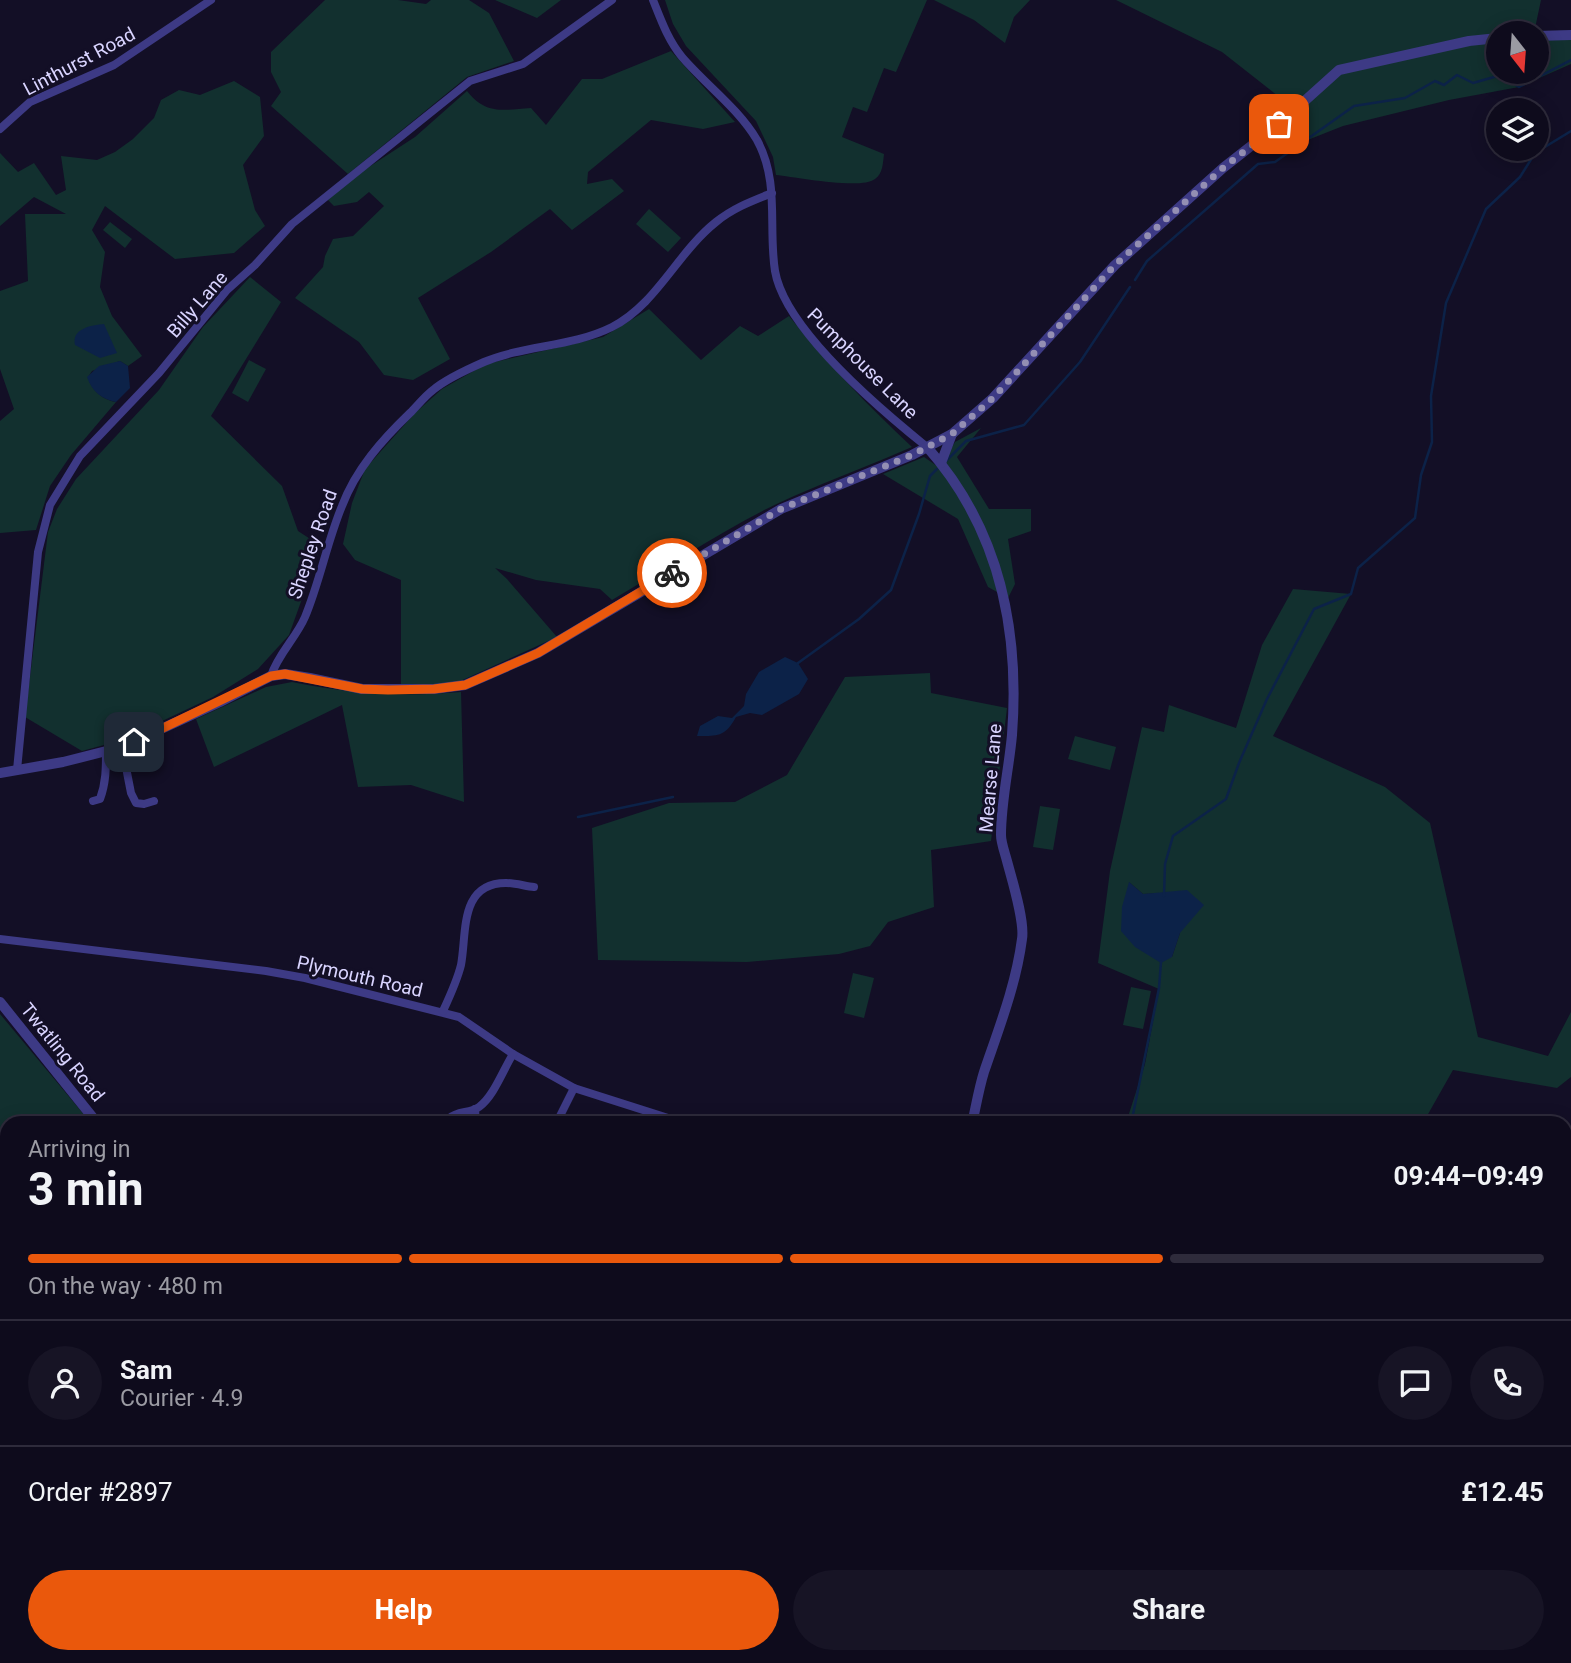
<!DOCTYPE html>
<html lang="en">
<head>
<meta charset="utf-8">
<style>
	body { margin:0; font-family:Roboto,sans-serif; background:#171425; color:#f1f3f6; height:100vh; display:flex; flex-direction:column; font-size:26px; white-space:nowrap }
	* { box-sizing:border-box; margin:0 }
	p { font-size:23px; color:#9b9ba3 }
	.icon { flex:none; width:38px; height:38px; fill:none; stroke:currentColor; stroke-width:2; stroke-linecap:round; stroke-linejoin:round }
	.map { position:relative; flex:1; overflow:hidden }
	.details { position:absolute; left:0px; top:1116px; width:1572px; height:548px; display:flex; flex-direction:column; background:#0e0b1c; border-radius:21px 21px 0 0; box-shadow:0 4px 18px #0003,0 0 0 2px #2e2b3b }
	.details>* { flex:none }
	.needle { width:46px; rotate:163deg }
	.controls { position:absolute; left:1486px; top:21px; display:grid; gap:14px }
	.controls a { display:grid; place-items:center; width:63px; height:63px; border-radius:50%; background:#0e0b1c; box-shadow:0 4px 18px #0003,0 0 0 2px #2e2b3b; font-size:35px }
	.pin { position:absolute; display:grid; place-items:center; width:60px; height:60px; color:#fff; margin:-30px; border-radius:14px; box-shadow:0 4px 10px #0006 }
	.courier { position:absolute; display:grid; place-items:center; width:70px; height:70px; margin:-35px; border:5px solid #ea580c; border-radius:50%; background:#fff; color:#222; box-shadow:0 2px 9px #0007 }
	.head em { font-style:normal; font-weight:700 }
	.head div { display:flex; flex-direction:column-reverse }
	.head { display:flex; align-items:center; justify-content:space-between; height:119px; padding:0 28px }
	h1 { font-size:46px; font-weight:700; line-height:52px }
	.bar { display:grid; grid-template-columns:repeat(4,1fr); gap:10px 7px; align-content:center; height:84px; padding:0 28px }
	.bar i { height:9px; border-radius:5px; background:#2e2b3b }
	.bar .active { background:#ea580c }
	.bar p { grid-column:span 4 }
	.line { display:flex; align-items:center; gap:18px; padding:0 28px; border-top:2px solid #2e2b3b }
	.line div { flex:1 }
	.round { display:grid; place-items:center; flex:none; width:74px; height:74px; border-radius:37px; background:#171425 }
	.cta { display:flex; gap:14px; margin-top:auto; padding:14px 28px }
	.cta a { flex:1; height:80px; border-radius:42px; background:#ea580c; color:#fff; font-size:28px; font-weight:700; line-height:80px; text-align:center }
	.cta a+a { background:#171425; color:#f1f3f6 }
	.map>svg:first-child { display:block }
	.green { fill:#12302f; fill-rule:evenodd }
	.water { fill:#0c2248 }
	.lines { fill:none; stroke-linecap:round; stroke-linejoin:round }
	.stream { stroke:#0c2248; stroke-width:2.5 }
	.minor { stroke:#3d3a85; stroke-width:8 }
	.tertiary { stroke:#3d3a85; stroke-width:10 }
	.done { stroke:#948fb3; stroke-width:7; stroke-dasharray:0 12.6 }
	.route { stroke:#ea580c; stroke-width:9 }
	.labels { text-anchor:middle; stroke-width:6; stroke-linejoin:round; paint-order:stroke }
	.street-label { font-size:19px; fill:#d9d4ff; stroke:#130f26 }
</style>
</head>
<body>
<div class="map">
<svg width="1571" height="1663" viewBox="0 0 1571 1663">
	<rect width="100%" height="100%" fill="#130f26"/>
	<g class="green">
		<path d="M325 0H398L426 4 431 0H469L489 13 514 61 467 77 348 174 271 106 281 92 271 72V52Z"/>
		<path d="M495 0H561L537 18Z"/>
		<path d="M665 0H927L896 72 884 68 867 112 853 107 842 137 884 154C883 162 883 174 875 179 861 190 796 177 776 175L773 157 756 121 686 46 673 24Z"/>
		<path d="M934 0H1030L1014 17 1005 43 974 20Z"/>
		<path d="M1116 0H1541L1534 33H1498V72H1536L1537 36 1571 35V64L1519 87 1449 100 1343 126 1290 147 1275 116 1283 100 1222 52Z"/>
		<path d="M671 51 735 122 703 129 651 120 588 172 587 184 612 179 624 191 572 230 550 209 491 252 418 298 450 359 413 380 384 375 359 342 295 298 323 267 325 256 333 239 353 236 384 206 369 192 357 202 334 206 328 200 352 178 415 137 467 91C486 115 503 110 531 108L546 125 582 79H602Z"/>
		<path d="M234 81 260 97 264 136 243 165 255 210 265 226 234 253 175 259 105 206 92 230 105 252 100 287 112 316 142 356 128 366 120 361 92 371 88 377C91 390 103 400 116 402L71 455 50 486 36 530 0 533V421L14 409 0 369V291L28 281 25 214H66L34 197 0 226V153L18 172 34 163 56 195 66 190 61 156 97 160 115 152 133 139 154 118 161 100 179 90 200 95Z"/>
		<path d="M649 209 681 238 668 252 636 224Z"/>
		<path d="M110 222 132 239 125 248 103 230Z"/>
		<path d="M250 277 281 302 211 416 282 486 298 531 321 546 289 635 258 669 213 697 122 740 82 751 25 717 48 532 57 509 76 479 159 390 203 327Z"/>
		<path d="M649 309 701 360 740 326 758 336 789 316C827 363 868 406 912 447 873 464 833 479 794 496 732 523 670 566 612 600L600 589 536 580 495 568 507 579 557 637 456 683 401 687V580L355 560 343 544 352 503 365 469 415 413 442 389 486 364 603 337Z"/>
		<path d="M249 360 266 369 248 402 232 393Z"/>
		<path d="M981 428 957 457 989 509H1031V531L1008 539 1015 584 1008 598 988 587 958 519 883 474 924 457 937 466 943 462 955 442Z"/>
		<path d="M1293 589 1351 594 1273 736 1385 787 1430 823 1478 1037 1548 1056 1571 1012V1077L1557 1088 1453 1070 1423 1123H1126L1145 1064 1159 989 1098 963 1110 871 1142 727 1164 732 1169 705 1236 728 1262 645ZM1129 882 1143 894 1164 893 1180 933 1172 957Z"/>
		<path d="M930 673 931 693 1007 708 991 841 931 850 934 907 888 922 870 946 839 954 747 962 598 960 592 828 669 803 735 802 787 775 845 677Z"/>
		<path d="M292 682C353 694 399 697 461 692L464 802 411 785 358 787 342 705 214 767 196 719 266 687Z"/>
		<path d="M1075 736 1116 747 1110 770 1068 759Z"/>
		<path d="M1040 806 1060 809 1053 850 1033 847Z"/>
		<path d="M853 973 874 978 864 1018 844 1013Z"/>
		<path d="M1131 987 1151 991 1143 1029 1123 1025Z"/>
		<path d="M0 1014 91 1123 7 1124V1351L0 1357Z"/>
		<path d="M1565 1204 1571 1207V1303L1565 1314V1250L1569 1242 1565 1240Z"/>
		<path d="M0 1372 7 1377V1657H356L363 1663H0Z"/>
	</g>
	<g class="water">
		<path d="M104 324 117 353 100 358 75 345C71 329 91 325 104 324Z"/>
		<path d="M120 361 128 366 130 388 116 402C102 399 92 392 87 377L99 366Z"/>
		<path d="M785 657 798 663 808 679 799 694 762 715 750 713 736 717C725 737 718 736 697 736L700 726 718 716 732 718 744 706 746 694 759 672Z"/>
		<path d="M1129 882 1143 894 1187 890 1204 905 1180 933 1172 957 1161 963 1135 947 1121 931 1122 907Z"/>
	</g>
	<g class="lines">
		<g class="stream">
			<path d="M1135 280 1147 261 1258 164 1275 162 1354 106 1405 98 1435 81 1444 85 1457 75 1473 83 1501 75 1519 87 1571 60"/>
			<path d="M946 461 966 441 1024 425 1080 362 1130 287"/>
			<path d="M798 663 859 619 891 590 919 514 930 476 937 469"/>
			<path d="M578 817 673 797"/>
			<path d="M1164 896 1165 864 1173 836 1226 799 1239 763 1267 699 1314 609 1351 594 1358 568 1415 518 1421 475 1432 442 1431 396 1446 303 1486 209 1520 177 1535 153 1571 131"/>
			<path d="M1131 1124 1159 988 1161 962"/>
		</g>
		<g class="minor">
			<path d="M653 0C661 20 668 40 682 57 706 85 738 108 757 140 780 182 768 227 775 271 785 330 881 410 927 447"/>
			<path d="M0 129 30 102 114 65 211 0"/>
			<path d="M271 676C278 654 296 638 305 617 320 581 327 542 342 506 356 469 382 440 410 413 418 405 425 396 433 390 446 379 468 369 484 362 525 345 572 347 612 327 657 304 677 253 716 222 733 208 752 201 772 193"/>
			<path d="M122 747 131 793 136 803 144 804 154 801"/>
			<path d="M17 770 38 552 50 505 80 456 159 373 227 290 255 265 292 224 470 81 523 64 612 0"/>
			<path d="M93 801 100 799C106 783 106 768 106 752"/>
			<path d="M0 939 266 971 305 978 459 1017 513 1054 574 1088 687 1124"/>
			<path d="M443 1011C450 996 457 981 461 965 467 933 459 883 506 883 515 883 525 886 534 887"/>
			<path d="M475 1109 476 1124"/>
			<path d="M448 1124V1119C458 1110 469 1114 479 1107 494 1096 503 1070 513 1054"/>
			<path d="M556 1124 574 1088"/>
			<path d="M1565 1149 1571 1153"/>
			<path d="M785 1657 787 1663"/>
			<path d="M898 1659 923 1663"/>
			<path d="M1534 1661 1538 1663"/>
			<path d="M470 1663 471 1657"/>
			<path d="M612 1663 614 1657"/>
			<path d="M708 1663 710 1657"/>
			<path d="M949 1663 954 1657"/>
		</g>
		<g class="tertiary">
			<path d="M1536 36 1571 35"/>
			<path d="M927 447C999 528 1020 629 1012 735 1009 768 1001 802 1001 835 1001 843 1005 853 1007 861 1012 880 1025 921 1022 939 1016 985 999 1028 984 1072 979 1088 976 1106 972 1124"/>
			<path d="M941 463 952 434"/>
			<path d="M0 773 63 762 122 747 220 702 271 676 285 674 310 678 362 689H434L465 685 538 653 781 509 912 455 952 434 993 398 1115 265 1223 168 1279 124 1339 70 1469 41 1498 38"/>
			<path d="M0 1002 98 1124"/>
			<path d="M638 1657 644 1663"/>
			<path d="M897 1663 899 1657"/>
		</g>
	</g>
	<g class="lines">
		<path class="done" d="M672 573 781 509 912 455 952 434 993 398 1115 265 1223 168 1279 124"/>
		<path class="route" d="M134 742 271 676 285 674 362 689 388 690 434 689 465 685 538 653 672 573"/>
	</g>
	<g class="labels">
		<g class="street-label">
			<text transform="translate(79 61) rotate(-28)" y="7">Linthurst Road</text>
			<text transform="translate(197 304) rotate(-49)" y="7">Billy Lane</text>
			<text transform="translate(863 363) rotate(45)" y="7">Pumphouse Lane</text>
			<text transform="translate(312 544) rotate(-71)" y="7">Shepley Road</text>
			<text transform="translate(990 778) rotate(-85)" y="7">Mearse Lane</text>
			<text transform="translate(360 976) rotate(13)" y="7">Plymouth Road</text>
			<text transform="translate(63 1052) rotate(51)" y="7">Twatling Road</text>
		</g>
	</g>
</svg>
<div class="controls">
<a><svg class="needle" viewBox="-14 -14 28 28"><path d="M0-13l5 13h-10z" fill="#e53935"/><path d="M0 13l5-13h-10z" fill="#9b9ba3"/></svg></a>
<a><svg class="icon" aria-label="layers" viewBox="0 0 24 24"><path d="M12 4l9 5-9 5-9-5zM3 14l9 5 9-5"/></svg></a>
</div>
<div class="pin" style="left:1279px;top:124px;background:#ea580c"><svg class="icon" aria-label="bag" viewBox="0 0 24 24"><path d="M5 8h14l-1 12H6zM9 8a3 3 0 0 1 6 0"/></svg></div>
<div class="pin" style="left:134px;top:742px;background:#1f2937"><svg class="icon" aria-label="home" viewBox="0 0 24 24"><path d="M3 11l9-7 9 7M6 9v11h12V9"/></svg></div>
<div class="courier" style="left:672px;top:573px"><svg class="icon" aria-label="bike" viewBox="0 0 24 24"><circle cx="6" cy="16" r="4"/><circle cx="18" cy="16" r="4"/><path d="M6 16l4-8h5l3 8M10 8l3 8H6M13 5h3"/></svg></div>
<section class="details">
<div class="head"><div><h1>3 min</h1><p>Arriving in</p></div><em>09:44–09:49</em></div>
<div class="bar"><i class="active"></i><i class="active"></i><i class="active"></i><i></i><p>On the way · 480 m</p></div>
<div class="line" style="height:126px"><a class="round"><svg class="icon" aria-label="person" viewBox="0 0 24 24"><circle cx="12" cy="8" r="4"/><path d="M4 21q1-7 8-7t8 7"/></svg></a><div><b>Sam</b><p>Courier · 4.9</p></div><a class="round"><svg class="icon" aria-label="chat" viewBox="0 0 24 24"><path d="M4 5h16v11H9l-5 4z"/></svg></a><a class="round"><svg class="icon" aria-label="phone" viewBox="0 0 24 24"><path d="M5 4h4l2 5-3 2q2 4 5 5l2-3 5 2v4C11 20 4 13 5 4z"/></svg></a></div>
<div class="line" style="height:91px"><div>Order #2897</div><b>£12.45</b></div>
<div class="cta"><a>Help</a><a>Share</a></div>
</section>
</div>
</body>
</html>
